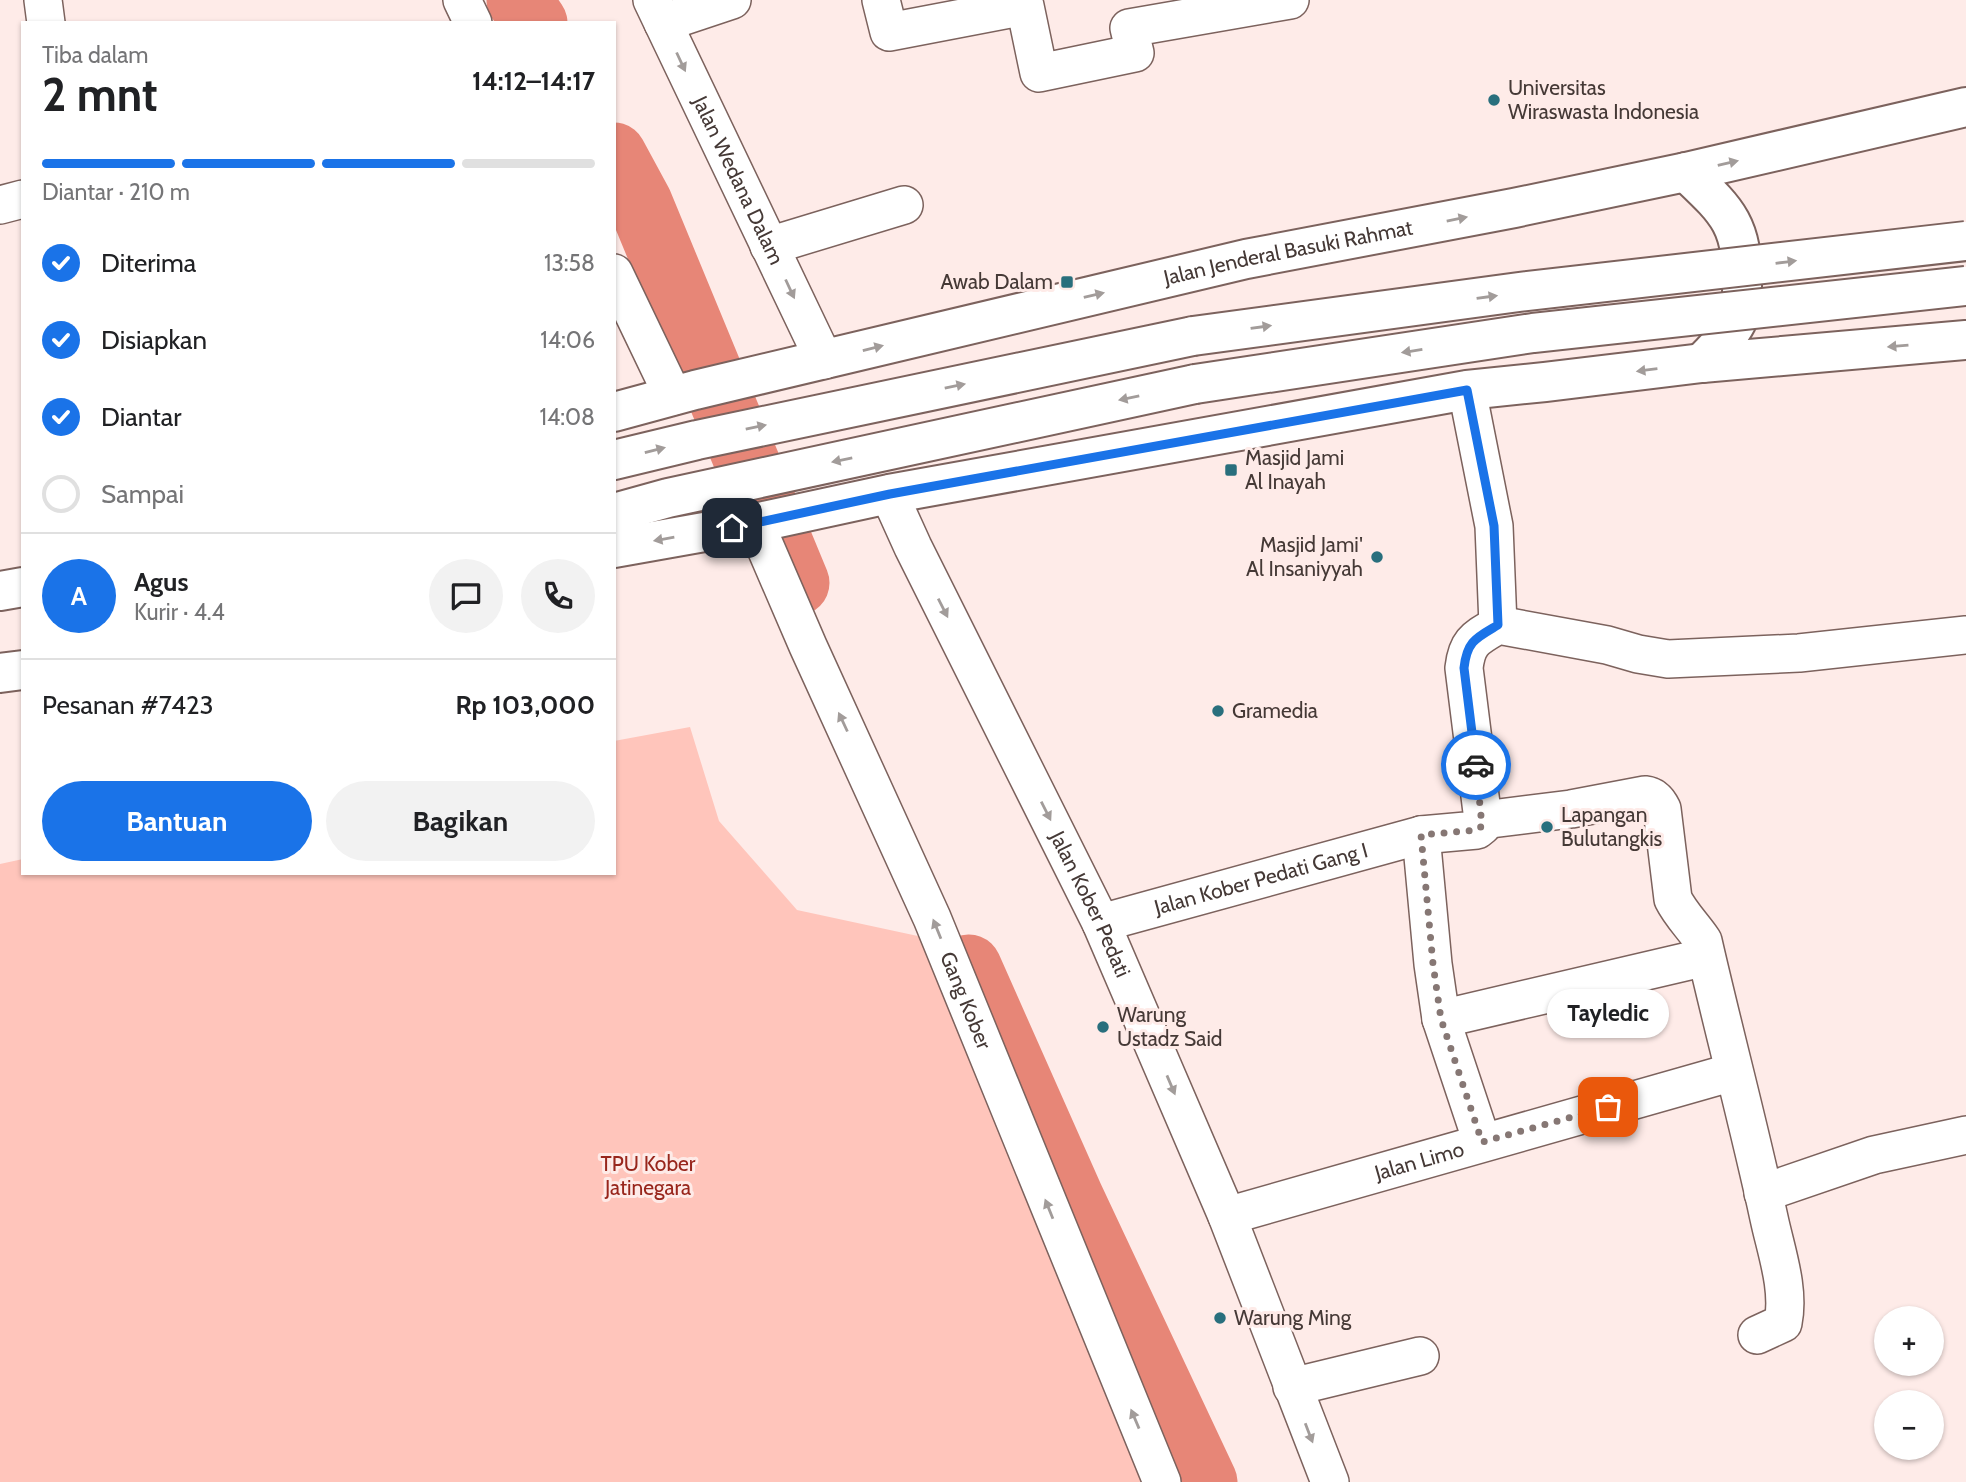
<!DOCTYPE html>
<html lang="id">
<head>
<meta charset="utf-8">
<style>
	body { margin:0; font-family:Cabin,sans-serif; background:#f2f2f2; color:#202124; height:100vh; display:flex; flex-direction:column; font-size:26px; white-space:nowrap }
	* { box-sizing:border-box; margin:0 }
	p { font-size:23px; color:#757577 }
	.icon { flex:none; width:38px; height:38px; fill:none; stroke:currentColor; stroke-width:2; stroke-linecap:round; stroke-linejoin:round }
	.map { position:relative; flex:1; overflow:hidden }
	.details { position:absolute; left:21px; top:21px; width:595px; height:854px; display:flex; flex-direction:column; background:#fff; border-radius:0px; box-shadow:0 2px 5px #0004 }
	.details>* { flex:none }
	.controls { position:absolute; left:1874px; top:1306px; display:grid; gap:14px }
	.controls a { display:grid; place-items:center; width:70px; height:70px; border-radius:50%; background:#fff; box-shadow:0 2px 5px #0004; font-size:35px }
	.pin { position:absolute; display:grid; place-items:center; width:60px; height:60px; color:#fff; margin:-30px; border-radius:14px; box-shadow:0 4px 10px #0006 }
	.courier { position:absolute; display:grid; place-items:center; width:70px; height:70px; margin:-35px; border:5px solid #1a73e8; border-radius:50%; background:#fff; color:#222; box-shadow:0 2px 9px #0007 }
	.bubble { position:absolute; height:49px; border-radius:24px; background:#fff; box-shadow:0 2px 5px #0004; font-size:23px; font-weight:700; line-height:49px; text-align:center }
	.summary em { font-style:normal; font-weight:700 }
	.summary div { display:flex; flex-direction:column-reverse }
	.summary { display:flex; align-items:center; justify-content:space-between; height:119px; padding:0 21px }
	h1 { font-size:46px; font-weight:700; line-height:52px }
	.bar { display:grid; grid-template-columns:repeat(4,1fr); gap:10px 7px; align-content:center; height:84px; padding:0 21px }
	.bar i { height:9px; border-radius:5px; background:#e0e0e0 }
	.bar .on { background:#1a73e8 }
	.bar p { grid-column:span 4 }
	.line { display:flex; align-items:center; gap:18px; padding:0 21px; border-top:2px solid #e0e0e0 }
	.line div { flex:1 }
	.round { display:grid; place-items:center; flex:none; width:74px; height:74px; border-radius:37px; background:#f2f2f2 }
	ol { padding:0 21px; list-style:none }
	li { display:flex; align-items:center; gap:21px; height:77px }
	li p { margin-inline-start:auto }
	li .icon { padding:7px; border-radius:50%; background:#1a73e8; color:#fff; stroke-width:4 }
	li:last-child { color:#757577 }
	li i { width:38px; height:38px; border:4px solid #e0e0e0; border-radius:50% }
	.button { display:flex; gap:14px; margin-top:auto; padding:14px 21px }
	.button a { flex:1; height:80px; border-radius:42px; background:#1a73e8; color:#fff; font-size:28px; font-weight:700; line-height:80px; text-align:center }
	.button a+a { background:#f2f2f2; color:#202124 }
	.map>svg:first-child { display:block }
	.green { fill:#ffc5bb }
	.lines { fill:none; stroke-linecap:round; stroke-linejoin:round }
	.river { stroke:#e78677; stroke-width:65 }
	.minor-casing { stroke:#7c625d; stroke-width:40 }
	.primary-casing { stroke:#7c625d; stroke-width:42 }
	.minor { stroke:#fff; stroke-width:37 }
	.primary { stroke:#fff; stroke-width:38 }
	.primary-bridge-casing { stroke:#7c625d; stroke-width:42; stroke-linecap:butt }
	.primary-bridge { stroke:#fff; stroke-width:38 }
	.oneway { fill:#a29c9a }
	.done { stroke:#867774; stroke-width:7; stroke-dasharray:0 12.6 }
	.route { stroke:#1a73e8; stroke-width:9 }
	.poi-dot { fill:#296f7d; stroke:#feebe8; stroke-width:2.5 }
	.labels { text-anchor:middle; stroke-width:6; stroke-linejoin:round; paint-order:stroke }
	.poi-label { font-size:21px; fill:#453936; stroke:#feebe8; text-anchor:start }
	.street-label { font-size:21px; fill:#453936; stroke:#feebe8 }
	.park-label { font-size:21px; fill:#98261c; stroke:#feebe8 }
</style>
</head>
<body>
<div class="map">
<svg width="1966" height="1482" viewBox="0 0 1966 1482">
	<rect width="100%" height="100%" fill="#feebe8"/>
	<path class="green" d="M690 727 719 821 797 910 941 941 1162 1482H0V864L23 859V873H614V741Z"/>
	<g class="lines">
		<g class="river">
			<path d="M519 0 535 23"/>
			<path d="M614 155 640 203 797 583"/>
			<path d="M969 967 1071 1197 1205 1482"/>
		</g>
		<g class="minor-casing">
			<g id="minor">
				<path d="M43 0 46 23"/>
				<path d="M462 0 473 23"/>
				<path id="s1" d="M652 0 824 360"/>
				<path d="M881 0 889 32 1025 6 1039 73 1135 53 1129 28 1290 0"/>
				<path d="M663 23 732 0"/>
				<path d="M0 205 23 199"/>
				<path d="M769 246 904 205"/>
				<path d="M614 273 673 396"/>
				<path d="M1467 390 1494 526 1498 625"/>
				<path id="s2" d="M889 494 913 547 1101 923 1227 1216 1330 1482"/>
				<path id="s3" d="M755 523 808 646 932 918 1162 1482"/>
				<path d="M1483 820 1571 809 1645 795C1654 796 1658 801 1662 809L1673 899C1681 915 1693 926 1703 941 1724 1033 1749 1125 1769 1218 1776 1251 1790 1289 1783 1323L1757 1335"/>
				<path d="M1421 835 1433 964 1441 1019 1482 1142"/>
				<path id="s4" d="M1101 923 1421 835 1477 830 1482 826 1483 820 1464 668C1467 641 1476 638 1498 625L1607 645 1638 654 1668 659 1799 653 1966 635"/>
				<path d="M1441 1019 1706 957"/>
				<path d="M1763 1193 1874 1155 1966 1135"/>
				<path id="s5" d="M1227 1216 1733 1072"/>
				<path d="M1292 1387 1420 1356"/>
			</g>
		</g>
		<g class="primary-casing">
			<g id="primary">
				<path d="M1686 172C1727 211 1743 224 1742 284 1742 296 1743 310 1737 321 1729 337 1714 350 1702 363"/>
				<path id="s6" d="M614 412 695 390 1246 259 1514 208 1686 172 1966 107"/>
				<path d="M614 460 697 440 1193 336"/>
				<path d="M614 513 668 498 1195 384"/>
				<path d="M614 548 755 523 889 494 1467 390 1545 382 1702 363 1966 340"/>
				<path d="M0 591 23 587"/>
				<path d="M0 673 23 670"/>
			</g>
		</g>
		<use href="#minor" class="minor"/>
		<use href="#primary" class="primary"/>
		<g class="primary-bridge-casing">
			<g id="primary-bridge">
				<path d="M1193 336 1519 292 1966 241"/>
				<path d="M1195 384 1533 333 1966 286"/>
			</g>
		</g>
		<use href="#primary-bridge" class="primary-bridge"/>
	</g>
	<defs><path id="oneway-solid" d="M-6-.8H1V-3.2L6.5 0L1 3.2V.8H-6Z" transform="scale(1.75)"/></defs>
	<g class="oneway">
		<use href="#oneway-solid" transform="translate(681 62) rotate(65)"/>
		<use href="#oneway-solid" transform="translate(1728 163) rotate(-13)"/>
		<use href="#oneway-solid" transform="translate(1457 219) rotate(-11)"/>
		<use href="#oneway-solid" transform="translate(1786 262) rotate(-7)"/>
		<use href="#oneway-solid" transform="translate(790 289) rotate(65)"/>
		<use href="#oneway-solid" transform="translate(1094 295) rotate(-13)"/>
		<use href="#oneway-solid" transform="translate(1487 297) rotate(-8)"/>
		<use href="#oneway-solid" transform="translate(1261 327) rotate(-8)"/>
		<use href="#oneway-solid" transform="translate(1898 346) rotate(175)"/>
		<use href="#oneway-solid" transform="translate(873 348) rotate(-14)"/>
		<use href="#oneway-solid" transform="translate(1412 351) rotate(171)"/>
		<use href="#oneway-solid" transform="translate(1647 370) rotate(173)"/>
		<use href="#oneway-solid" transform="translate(955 386) rotate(-12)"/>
		<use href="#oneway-solid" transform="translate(1129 398) rotate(168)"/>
		<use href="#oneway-solid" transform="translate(756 427) rotate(-12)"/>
		<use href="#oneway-solid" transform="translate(655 450) rotate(-14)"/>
		<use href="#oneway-solid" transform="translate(842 460) rotate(168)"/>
		<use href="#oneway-solid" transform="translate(664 539) rotate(170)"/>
		<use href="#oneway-solid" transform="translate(943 608) rotate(63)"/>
		<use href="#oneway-solid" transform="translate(843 722) rotate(-115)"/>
		<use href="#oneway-solid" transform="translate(1046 811) rotate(63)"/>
		<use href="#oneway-solid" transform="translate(937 929) rotate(-112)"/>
		<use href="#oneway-solid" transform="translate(1171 1085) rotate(67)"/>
		<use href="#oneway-solid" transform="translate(1049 1209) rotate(-112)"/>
		<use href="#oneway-solid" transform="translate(1135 1419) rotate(-113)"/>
		<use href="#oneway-solid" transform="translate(1309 1433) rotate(69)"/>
	</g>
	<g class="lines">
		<path class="done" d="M1476 765 1482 826 1477 830 1421 835 1433 964 1441 1019 1482 1142 1608 1107"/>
		<path class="route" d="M732 528 890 494 1467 390 1494 526 1498 625C1476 638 1467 641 1464 668L1476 765"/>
	</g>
	<g class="poi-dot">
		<circle cx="1494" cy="100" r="7"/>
		<rect x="1060" y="275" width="14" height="14" rx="3.5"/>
		<rect x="1224" y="463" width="14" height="14" rx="3.5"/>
		<circle cx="1377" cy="557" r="7"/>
		<circle cx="1218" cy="711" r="7"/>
		<circle cx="1547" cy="827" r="7"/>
		<circle cx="1103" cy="1027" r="7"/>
		<circle cx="1220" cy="1318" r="7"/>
	</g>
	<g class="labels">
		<g class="poi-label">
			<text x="1508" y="95">Universitas<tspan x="1508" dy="24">Wiraswasta Indonesia</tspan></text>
			<text x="1053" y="289" text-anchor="end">Awab Dalam</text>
			<text x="1245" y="465">Masjid Jami<tspan x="1245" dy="24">Al Inayah</tspan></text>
			<text x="1363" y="552" text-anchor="end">Masjid Jami'<tspan x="1363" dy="24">Al Insaniyyah</tspan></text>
			<text x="1232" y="718">Gramedia</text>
			<text x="1561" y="822">Lapangan<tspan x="1561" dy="24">Bulutangkis</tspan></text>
			<text x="1117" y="1022">Warung<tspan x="1117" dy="24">Ustadz Said</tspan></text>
			<text x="1234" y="1325">Warung Ming</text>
		</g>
		<g class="street-label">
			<text dy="7" stroke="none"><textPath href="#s1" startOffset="200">Jalan Wedana Dalam</textPath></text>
			<text dy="7" stroke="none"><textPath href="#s6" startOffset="693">Jalan Jenderal Basuki Rahmat</textPath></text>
			<text dy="7" stroke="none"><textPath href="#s4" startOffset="166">Jalan Kober Pedati Gang I</textPath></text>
			<text dy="7" stroke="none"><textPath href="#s2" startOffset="457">Jalan Kober Pedati</textPath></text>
			<text dy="7" stroke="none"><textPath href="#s3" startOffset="522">Gang Kober</textPath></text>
			<text dy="7" stroke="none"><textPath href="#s5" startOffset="200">Jalan Limo</textPath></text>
		</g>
		<g class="park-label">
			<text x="648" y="1171">TPU Kober<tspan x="648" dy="24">Jatinegara</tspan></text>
		</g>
	</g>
</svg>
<div class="controls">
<a>+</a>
<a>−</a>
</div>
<div class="pin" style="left:1608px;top:1107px;background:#ea580c"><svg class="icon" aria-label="bag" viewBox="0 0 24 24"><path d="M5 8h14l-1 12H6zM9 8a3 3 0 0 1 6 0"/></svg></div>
<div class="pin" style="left:732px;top:528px;background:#1f2937"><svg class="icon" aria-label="home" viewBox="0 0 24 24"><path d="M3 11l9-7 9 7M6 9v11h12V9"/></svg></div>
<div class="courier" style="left:1476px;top:765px"><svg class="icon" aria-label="car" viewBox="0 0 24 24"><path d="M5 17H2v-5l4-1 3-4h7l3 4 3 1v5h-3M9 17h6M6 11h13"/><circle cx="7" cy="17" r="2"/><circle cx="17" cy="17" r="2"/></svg></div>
<div class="bubble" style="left:1547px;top:989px;width:122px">Tayledic</div>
<section class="details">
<div class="summary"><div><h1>2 mnt</h1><p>Tiba dalam</p></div><em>14:12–14:17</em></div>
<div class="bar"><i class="on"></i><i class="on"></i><i class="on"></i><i></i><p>Diantar · 210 m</p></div>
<ol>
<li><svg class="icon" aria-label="check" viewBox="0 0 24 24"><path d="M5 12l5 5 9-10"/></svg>Diterima<p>13:58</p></li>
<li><svg class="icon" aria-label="check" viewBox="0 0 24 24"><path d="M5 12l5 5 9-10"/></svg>Disiapkan<p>14:06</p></li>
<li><svg class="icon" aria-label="check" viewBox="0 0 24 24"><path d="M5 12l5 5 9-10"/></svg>Diantar<p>14:08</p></li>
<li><i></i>Sampai</li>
</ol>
<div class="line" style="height:126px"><b class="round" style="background:#1a73e8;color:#fff">A</b><div><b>Agus</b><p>Kurir · 4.4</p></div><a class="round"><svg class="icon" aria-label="chat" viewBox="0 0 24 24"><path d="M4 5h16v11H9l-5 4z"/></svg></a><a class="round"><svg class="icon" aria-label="phone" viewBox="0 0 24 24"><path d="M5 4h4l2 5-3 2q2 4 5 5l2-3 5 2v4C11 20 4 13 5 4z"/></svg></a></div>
<div class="line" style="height:91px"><div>Pesanan #7423</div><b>Rp 103,000</b></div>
<div class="button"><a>Bantuan</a><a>Bagikan</a></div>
</section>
</div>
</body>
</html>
